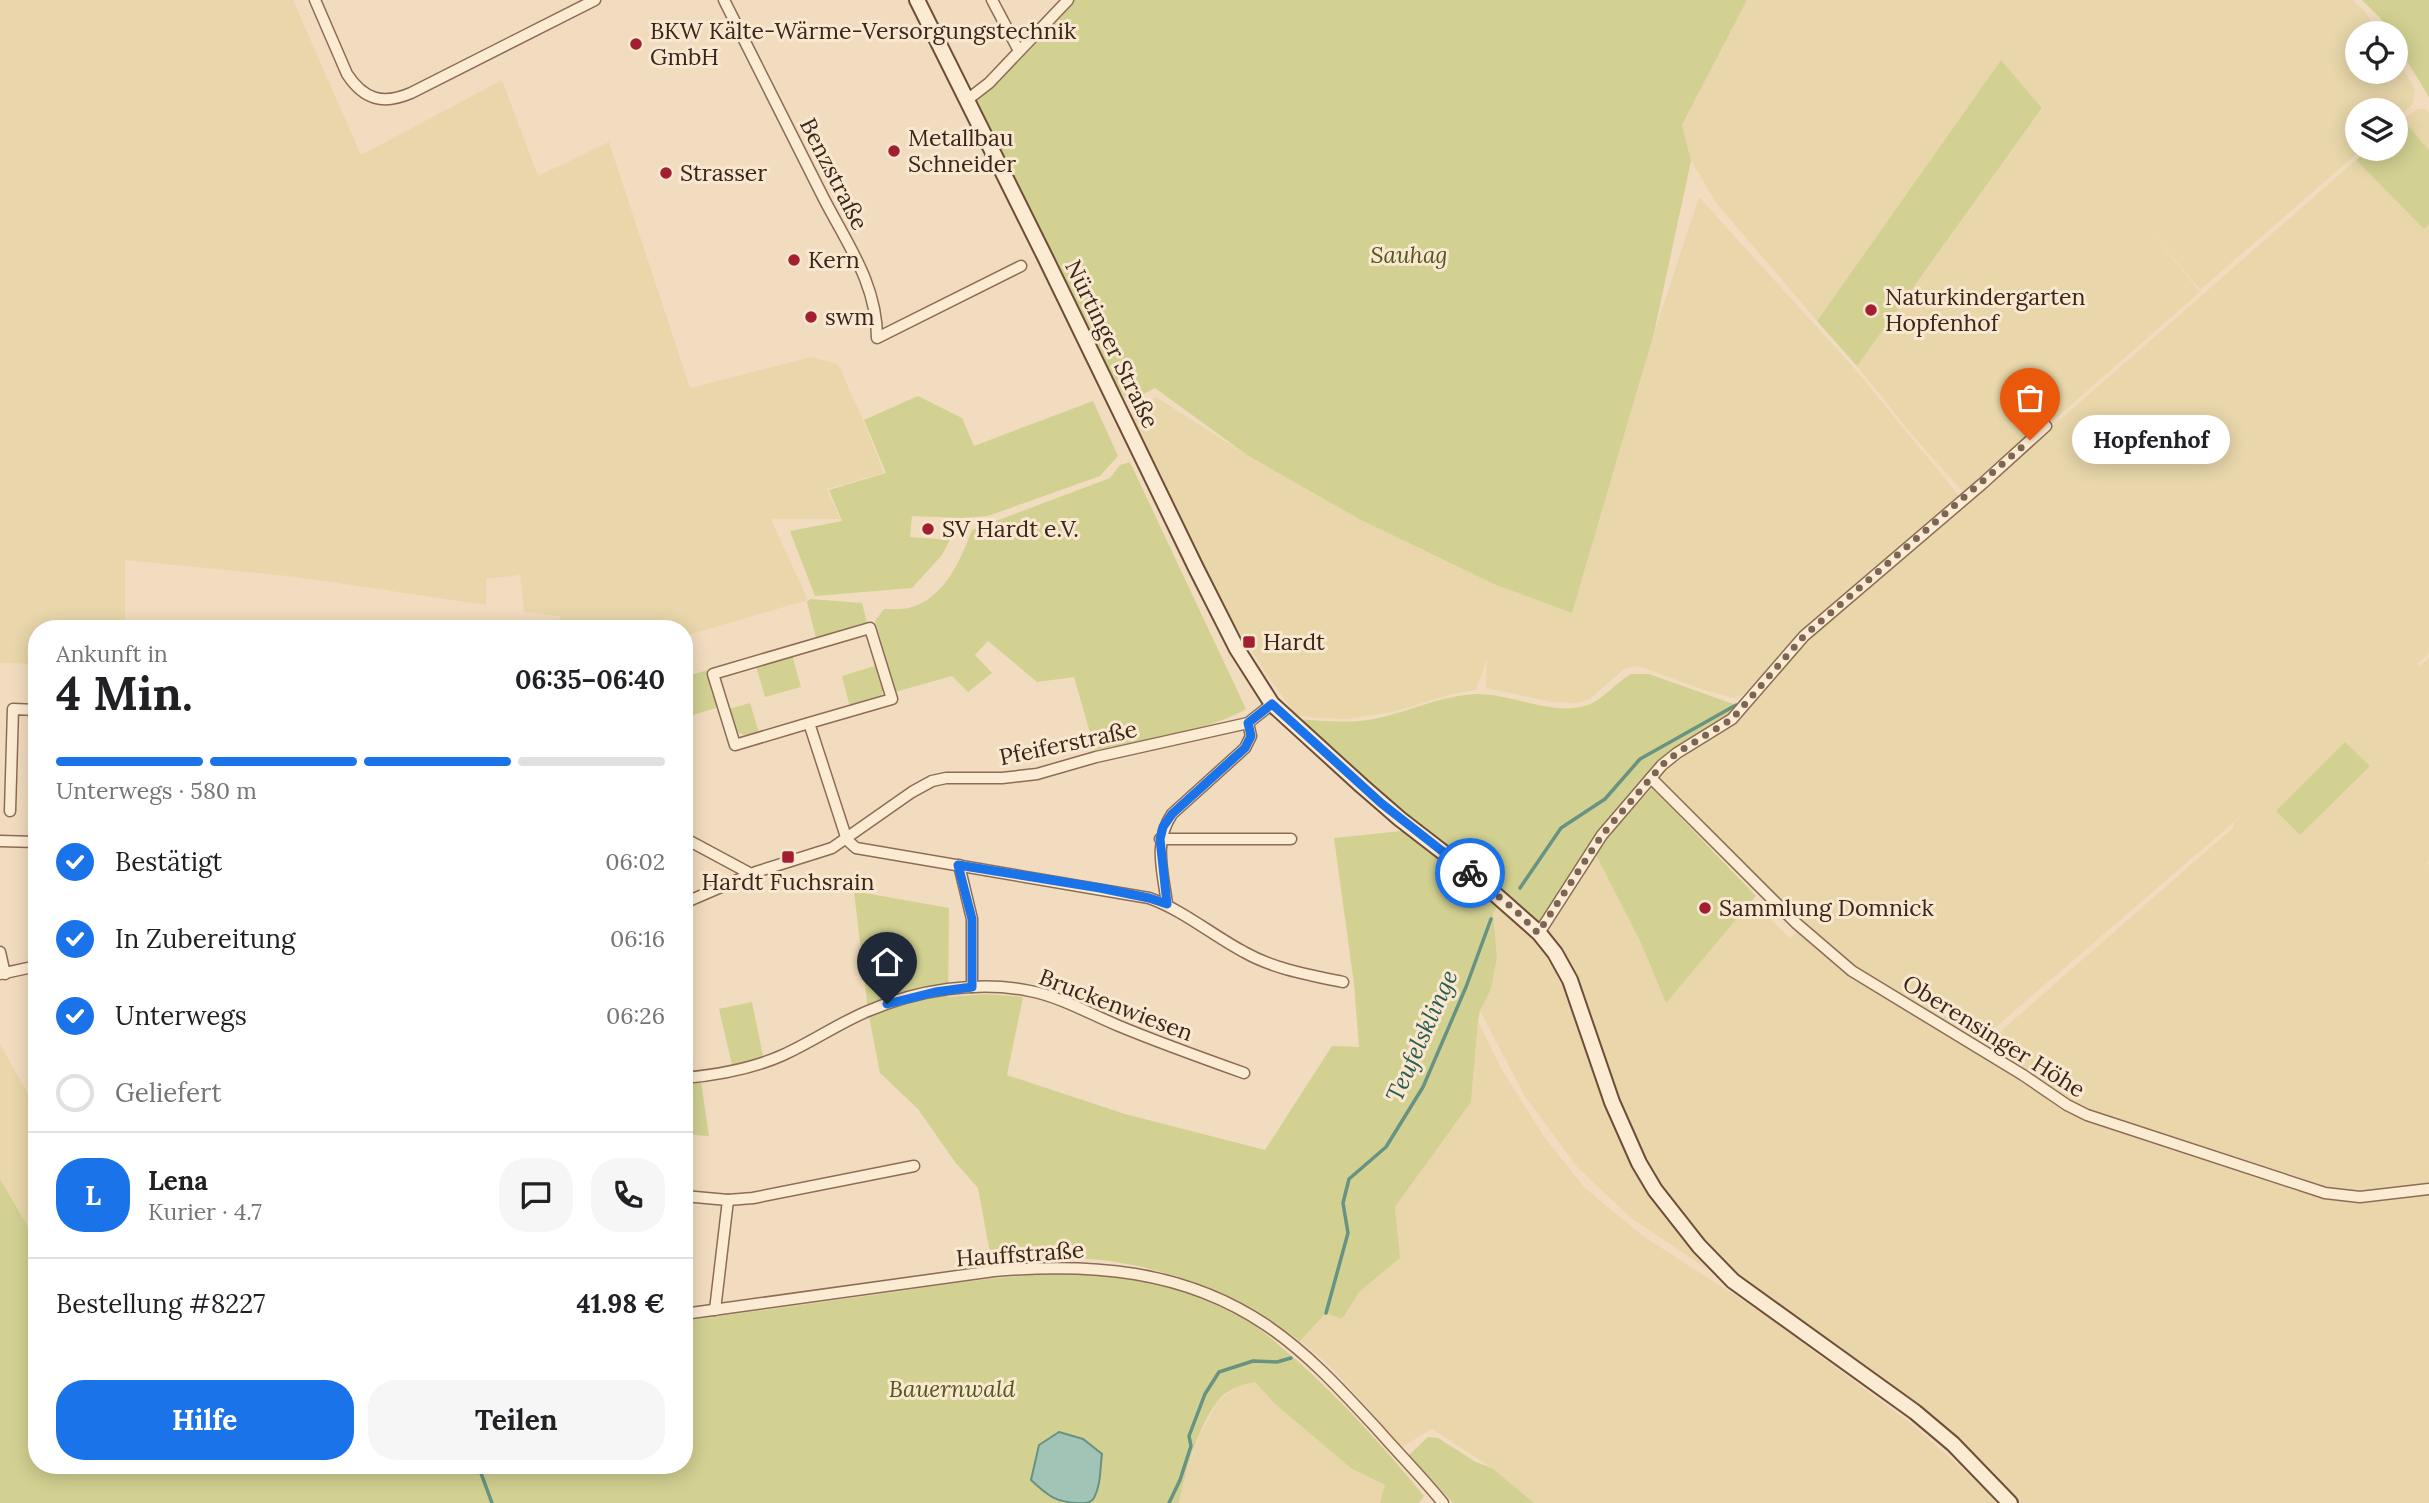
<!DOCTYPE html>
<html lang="de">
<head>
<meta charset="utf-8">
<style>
	body { margin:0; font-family:Lora,serif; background:#f6f6f6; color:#202124; height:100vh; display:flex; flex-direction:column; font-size:26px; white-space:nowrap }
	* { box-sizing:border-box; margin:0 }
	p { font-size:23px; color:#757577 }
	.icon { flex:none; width:38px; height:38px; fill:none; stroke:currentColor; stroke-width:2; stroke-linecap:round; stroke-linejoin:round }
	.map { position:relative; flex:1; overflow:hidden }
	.side { position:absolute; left:28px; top:620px; width:665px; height:854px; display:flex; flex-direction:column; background:#fff; border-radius:28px; box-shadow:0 4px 18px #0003 }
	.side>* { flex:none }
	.tools { position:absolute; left:2345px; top:21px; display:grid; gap:14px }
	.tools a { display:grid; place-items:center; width:63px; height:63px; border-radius:50%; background:#fff; box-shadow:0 4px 18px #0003; font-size:35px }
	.pin { position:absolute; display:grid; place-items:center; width:60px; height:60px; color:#fff; margin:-72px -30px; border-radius:50% 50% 50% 0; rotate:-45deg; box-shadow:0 0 7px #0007 }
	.pin .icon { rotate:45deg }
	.courier { position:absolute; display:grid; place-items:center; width:70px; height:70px; margin:-35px; border:5px solid #1a73e8; border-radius:50%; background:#fff; color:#222; box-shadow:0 2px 9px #0007 }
	.bubble { position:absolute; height:49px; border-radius:24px; background:#fff; box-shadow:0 4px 18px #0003; font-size:23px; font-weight:800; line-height:49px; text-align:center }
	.summary em { font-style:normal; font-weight:800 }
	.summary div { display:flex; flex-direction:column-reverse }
	.summary { display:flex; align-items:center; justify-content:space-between; height:119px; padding:0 28px }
	h1 { font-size:46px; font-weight:800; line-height:52px }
	.bar { display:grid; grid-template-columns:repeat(4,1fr); gap:10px 7px; align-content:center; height:84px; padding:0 28px }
	.bar i { height:9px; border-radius:5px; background:#e0e0e0 }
	.bar .on { background:#1a73e8 }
	.bar p { grid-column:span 4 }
	.line { display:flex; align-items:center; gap:18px; padding:0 28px; border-top:2px solid #e0e0e0 }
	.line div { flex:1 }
	.round { display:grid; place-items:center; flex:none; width:74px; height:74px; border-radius:28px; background:#f6f6f6 }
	ol { padding:0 28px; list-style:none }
	li { display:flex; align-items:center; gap:21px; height:77px }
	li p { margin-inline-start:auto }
	li .icon { padding:7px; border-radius:50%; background:#1a73e8; color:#fff; stroke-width:4 }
	li:last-child { color:#757577 }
	li i { width:38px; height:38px; border:4px solid #e0e0e0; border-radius:50% }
	.primary-button { display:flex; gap:14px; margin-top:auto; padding:14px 28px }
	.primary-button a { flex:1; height:80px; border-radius:28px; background:#1a73e8; color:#fff; font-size:28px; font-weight:800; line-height:80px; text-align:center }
	.primary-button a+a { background:#f6f6f6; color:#202124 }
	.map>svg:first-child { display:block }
	.farmland { fill:#e9d7ab }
	.green { fill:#d2d192 }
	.water { fill:#a2c4b6; stroke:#689383; stroke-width:2 }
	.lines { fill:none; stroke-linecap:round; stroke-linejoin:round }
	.stream { stroke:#689383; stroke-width:3.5 }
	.street-casing { stroke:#8d6c55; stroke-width:13 }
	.secondary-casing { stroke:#6f4d38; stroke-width:18 }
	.street { stroke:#fcebd3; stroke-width:10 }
	.secondary { stroke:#fcebd3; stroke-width:14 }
	.done { stroke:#7b6654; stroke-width:7; stroke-dasharray:0 12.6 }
	.route { stroke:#1a73e8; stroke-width:9 }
	.poi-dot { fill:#a21f31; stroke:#f9e8cf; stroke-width:2.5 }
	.labels { text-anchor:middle; stroke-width:6; stroke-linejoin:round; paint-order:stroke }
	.poi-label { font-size:23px; fill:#3b261b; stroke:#f9e8cf; text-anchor:start }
	.street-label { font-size:23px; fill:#3b261b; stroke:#f9e8cf }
	.park-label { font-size:23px; font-style:italic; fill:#525920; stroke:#f9e8cf }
	.water-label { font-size:24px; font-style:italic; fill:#295c52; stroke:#f9e8cf }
</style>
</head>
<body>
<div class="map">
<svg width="2429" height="1503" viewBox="0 0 2429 1503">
	<rect width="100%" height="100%" fill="#f2dcbf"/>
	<g class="farmland">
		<path d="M0 0H293L361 155 502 80 538 176 609 142 690 388 811 357 838 364 863 420 884 473 827 489 840 519H771L808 600 684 636V628H559L560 616 524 612 520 575 486 579V605L296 577 125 560V628H37V664L0 663Z"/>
		<path d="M1747 0H2352L2365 11 2379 33H2357V72H2396V59L2415 89 2413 104 2396 120V110H2357V149H2362L2200 290 2147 227 2200 292 1967 496 1913 436 1857 366 2042 109 2001 60 1817 321 1717 204 1691 161 1682 125Z"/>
		<path d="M2417 109H2425L2429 112V150L2403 120Z"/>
		<path d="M2356 160 2424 229 2429 224V653L2417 664 2419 666 2429 658V861L2422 867 2429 863V1185L2375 1193 2322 1189 2076 1106 1985 1045 2234 827 2233 824 2248 810 1977 1043 1848 963 1657 778 1669 767 1732 724 1784 662Z"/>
		<path d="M1699 197 1854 368 1961 498 1804 632 1744 694 1734 698 1704 690 1638 666 1624 669 1590 699 1577 703 1552 702 1486 688 1487 658 1476 690 1452 694 1393 712 1347 719 1317 718 1296 715 1269 678 1216 596 1129 417 1156 397 1247 455 1359 519 1496 585 1572 613 1654 333Z"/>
		<path d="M1594 851 1641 943 1666 1002 1752 901 1790 938 1799 930 1843 971 2067 1110 2106 1127 2327 1196 2381 1200 2429 1190V1503H2017L1971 1456 1750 1290 1709 1252 1662 1193 1631 1138 1547 933Z"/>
		<path d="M1497 906 1532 937 1557 973 1613 1126 1646 1192 1707 1269 1631 1218 1578 1168 1524 1095 1480 1011 1491 989 1497 957 1493 913Z"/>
		<path d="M1478 1021 1502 1070 1545 1138 1585 1188 1643 1236 1761 1312 1913 1425 1982 1486 1996 1503H1534L1492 1468 1432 1429 1402 1447 1330 1366 1300 1341 1326 1313 1342 1319 1360 1291 1400 1258 1395 1207 1471 1102Z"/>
		<path d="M0 1044 37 1110V1242L0 1179Z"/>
		<path d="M1255 1382 1274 1403 1352 1469 1386 1486 1380 1503H1179L1183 1481 1200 1434 1218 1401 1240 1384Z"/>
	</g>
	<g class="green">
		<path d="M1068 0H1747L1682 125 1691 161 1654 333 1572 613 1496 585 1359 519 1247 455 1155 388 1128 402 1079 328 967 100Z"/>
		<path d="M2362 0H2429V97L2396 43V33H2389L2381 19Z"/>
		<path d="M2001 60 2042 108 1857 366 1817 321Z"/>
		<path d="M2403 120 2429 150V224L2424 229 2356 160 2369 149H2396V126Z"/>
		<path d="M918 396 962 418 974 446 1093 401 1118 456 1100 476 988 516 961 518 912 516 910 537 950 540 942 555 912 588 815 596 790 531 842 521 829 490 886 473 864 420Z"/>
		<path d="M1130 462 1246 709C1206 732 1141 740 1095 750L1074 677 1037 682 988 641 975 655 992 673 968 692 952 676 895 692 875 621 884 609C894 609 903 610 912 607 945 597 961 559 972 530L1110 478 1120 465Z"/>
		<path d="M810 599 862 603 867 622 816 638 807 602Z"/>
		<path d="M792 655 801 687 765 697 756 666Z"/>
		<path d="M878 665 884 686 881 696 850 707 842 676Z"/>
		<path d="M708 670 719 707 684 718V677Z"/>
		<path d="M1631 674H1649L1736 705 1739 709 1649 776 1539 922 1506 892 1493 914 1497 957 1491 989 1480 1011 1478 1021 1471 1102 1395 1207 1400 1258 1360 1291 1342 1319 1326 1313 1300 1341C1225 1286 1140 1255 1046 1258 1028 1258 1010 1262 992 1264L978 1188 955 1162 918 1109 880 1073 868 1011 854 891 949 908 948 997 985 994 1023 997 1007 1075 1125 1114 1265 1150 1332 1046 1359 1047 1354 984 1334 838 1421 829 1298 719C1321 721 1345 723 1368 720 1405 714 1440 695 1477 694 1514 694 1553 717 1588 705 1601 701 1618 681 1631 674Z"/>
		<path d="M750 703 759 733 747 736 735 731 729 709Z"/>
		<path d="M2345 742 2370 766 2300 835 2276 811Z"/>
		<path d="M1652 788 1756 896 1666 1003 1641 943 1594 851Z"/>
		<path d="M752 1002 763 1056 732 1065 719 1009Z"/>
		<path d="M701 1082 709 1136 684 1134V1084Z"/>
		<path d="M0 1179 37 1242V1465H684V1321C754 1311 824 1302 894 1292 1022 1274 1129 1252 1249 1322 1265 1332 1280 1346 1294 1358 1342 1400 1384 1447 1424 1496L1419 1503H1380L1385 1485 1352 1469 1274 1403 1255 1382C1241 1384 1226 1390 1217 1402 1198 1427 1185 1472 1179 1503H1089L1093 1500 1045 1494 1064 1503H0Z"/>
		<path d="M1428 1437 1438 1438 1476 1462 1492 1468 1534 1503H1453L1409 1455Z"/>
	</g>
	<path class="water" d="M1059 1432 1083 1439 1102 1454C1100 1468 1101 1485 1094 1498 1091 1503 1086 1503 1079 1503 1056 1503 1047 1495 1031 1480L1039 1445Z"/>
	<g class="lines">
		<g class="stream">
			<path d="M1520 888 1561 828 1605 799 1640 759 1736 705"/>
			<path d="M1326 1313 1348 1233 1343 1203 1349 1179 1386 1147 1423 1087 1466 987 1491 919"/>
			<path d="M478 1465 492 1503"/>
			<path d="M1169 1503 1180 1480 1191 1446 1189 1436 1205 1394 1219 1372 1253 1361 1277 1362 1291 1358"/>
		</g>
		<g class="street-casing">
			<g id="street">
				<path d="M315 0 347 74C364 100 383 105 411 93L595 0"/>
				<path d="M724 0C756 64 788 127 820 191 844 240 877 281 877 338L1021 266"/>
				<path d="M992 0 1019 51"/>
				<path d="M967 100 989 83 1068 0"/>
				<path d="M809 723 892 699 870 628 713 674 735 745 809 723 847 840 856 848 1149 898C1183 910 1212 935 1244 952 1274 969 1309 975 1343 982"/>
				<path d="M1651 778 1796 923 1852 971 2023 1075 2067 1105 2087 1115 2325 1193 2360 1197 2429 1189"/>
				<path d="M10 811 13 709 37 710"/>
				<path d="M684 838 751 874"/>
				<path d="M1160 839H1291"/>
				<path d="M0 841 37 842"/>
				<path d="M959 865 972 919V987"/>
				<path d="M684 903 756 872 832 848 912 792 932 781 946 778H1002L1037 774 1096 757 1248 723 1272 704"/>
				<path d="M1167 904C1163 872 1153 842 1172 814L1245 748 1251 736 1248 723"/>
				<path d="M1539 933 1602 835 1662 765 1677 753 1732 719 1804 636 1982 484 2046 426"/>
				<path d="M0 952 5 974"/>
				<path d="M0 974 37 966"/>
				<path d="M684 1078C717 1075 752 1069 783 1055 812 1042 839 1023 868 1011 917 990 978 980 1030 991 1061 997 1090 1014 1119 1026 1160 1043 1202 1058 1244 1073"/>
				<path d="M684 1196 728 1200 753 1198 914 1166"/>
				<path d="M715 1310 728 1200"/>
				<path d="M684 1314 994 1271C1090 1263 1183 1269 1266 1325 1309 1354 1344 1393 1379 1431 1400 1455 1423 1478 1443 1503"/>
			</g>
		</g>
		<g class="secondary-casing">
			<path id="secondary" d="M917 0 1044 255 1196 568 1237 649 1272 704 1362 786 1400 819 1479 880 1539 933 1555 953 1570 980 1612 1102 1639 1163 1655 1190 1699 1246 1733 1281 1915 1412 1953 1444 2010 1503"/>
		</g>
		<use href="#street" class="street"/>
		<use href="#secondary" class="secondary"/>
	</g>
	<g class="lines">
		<path class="done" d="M1470 873 1514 909 1538 933 1602 835 1662 765 1677 753 1732 719 1804 636 2030 440"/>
		<path class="route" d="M887 1004 935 992 972 987V919L958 865 1100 888 1149 898 1167 904 1160 839 1163 827 1172 814 1245 748 1251 736 1248 723 1272 704 1381 803 1470 873"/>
	</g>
	<g class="poi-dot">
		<circle cx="636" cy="44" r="7"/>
		<circle cx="894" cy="151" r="7"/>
		<circle cx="666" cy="173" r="7"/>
		<circle cx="794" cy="260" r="7"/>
		<circle cx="1871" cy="310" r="7"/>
		<circle cx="811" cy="317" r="7"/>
		<circle cx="928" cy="529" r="7"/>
		<rect x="1242" y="635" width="14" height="14" rx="3.5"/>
		<rect x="781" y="850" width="14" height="14" rx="3.5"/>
		<circle cx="1705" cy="908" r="7"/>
	</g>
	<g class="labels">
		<g class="poi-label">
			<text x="650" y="39">BKW Kälte-Wärme-Versorgungstechnik<tspan x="650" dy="26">GmbH</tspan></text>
			<text x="908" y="146">Metallbau<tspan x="908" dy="26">Schneider</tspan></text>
			<text x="680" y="181">Strasser</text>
			<text x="808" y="268">Kern</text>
			<text x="1885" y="305">Naturkindergarten<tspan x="1885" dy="26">Hopfenhof</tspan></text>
			<text x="825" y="325">swm</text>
			<text x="942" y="537">SV Hardt e.V.</text>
			<text x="1263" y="650">Hardt</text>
			<text x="788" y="890" text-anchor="middle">Hardt Fuchsrain</text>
			<text x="1719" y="916">Sammlung Domnick</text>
		</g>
		<g class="street-label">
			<text transform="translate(834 174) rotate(63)" y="8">Benzstraße</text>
			<text transform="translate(1112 344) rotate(64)" y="8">Nürtinger Straße</text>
			<text transform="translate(1068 743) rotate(-12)" y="8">Pfeiferstraße</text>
			<text transform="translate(1116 1005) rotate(21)" y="8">Bruckenwiesen</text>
			<text transform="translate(1994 1036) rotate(32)" y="8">Oberensinger Höhe</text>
			<text transform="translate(1020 1254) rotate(-4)" y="8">Hauffstraße</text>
		</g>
		<g class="park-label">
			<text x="1409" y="263">Sauhag</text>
			<text x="952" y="1397">Bauernwald</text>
		</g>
		<g class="water-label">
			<text transform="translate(1422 1036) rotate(-66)" y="8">Teufelsklinge</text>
		</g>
	</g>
</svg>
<div class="tools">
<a><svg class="icon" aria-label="locate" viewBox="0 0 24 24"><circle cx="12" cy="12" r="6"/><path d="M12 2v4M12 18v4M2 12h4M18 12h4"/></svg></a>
<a><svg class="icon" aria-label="layers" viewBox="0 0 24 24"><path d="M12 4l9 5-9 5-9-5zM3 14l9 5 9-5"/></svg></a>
</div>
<div class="pin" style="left:2030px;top:440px;background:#ea580c"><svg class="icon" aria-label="bag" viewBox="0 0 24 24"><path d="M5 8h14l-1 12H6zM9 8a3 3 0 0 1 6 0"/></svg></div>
<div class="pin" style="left:887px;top:1004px;background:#1f2937"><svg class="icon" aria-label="home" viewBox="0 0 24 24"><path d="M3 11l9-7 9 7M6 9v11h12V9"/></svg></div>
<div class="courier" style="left:1470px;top:873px"><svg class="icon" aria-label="bike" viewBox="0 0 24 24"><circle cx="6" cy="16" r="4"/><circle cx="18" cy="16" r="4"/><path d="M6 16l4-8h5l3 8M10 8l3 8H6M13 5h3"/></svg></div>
<div class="bubble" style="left:2072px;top:415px;width:158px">Hopfenhof</div>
<section class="side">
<div class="summary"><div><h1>4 Min.</h1><p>Ankunft in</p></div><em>06:35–06:40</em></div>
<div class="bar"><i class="on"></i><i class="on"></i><i class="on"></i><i></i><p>Unterwegs · 580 m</p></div>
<ol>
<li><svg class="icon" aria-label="check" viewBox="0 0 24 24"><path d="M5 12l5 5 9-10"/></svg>Bestätigt<p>06:02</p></li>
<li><svg class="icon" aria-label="check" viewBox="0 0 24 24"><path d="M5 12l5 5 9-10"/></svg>In Zubereitung<p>06:16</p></li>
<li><svg class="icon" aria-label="check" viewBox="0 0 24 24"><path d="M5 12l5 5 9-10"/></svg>Unterwegs<p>06:26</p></li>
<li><i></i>Geliefert</li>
</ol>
<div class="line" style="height:126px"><b class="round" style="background:#1a73e8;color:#fff">L</b><div><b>Lena</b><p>Kurier · 4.7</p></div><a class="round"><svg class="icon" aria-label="chat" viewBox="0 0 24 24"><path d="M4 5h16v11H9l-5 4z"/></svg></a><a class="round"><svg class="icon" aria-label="phone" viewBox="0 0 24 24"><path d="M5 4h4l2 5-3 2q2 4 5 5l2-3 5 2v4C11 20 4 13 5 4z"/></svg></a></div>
<div class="line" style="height:91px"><div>Bestellung #8227</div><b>41.98 €</b></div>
<div class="primary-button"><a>Hilfe</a><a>Teilen</a></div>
</section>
</div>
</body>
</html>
